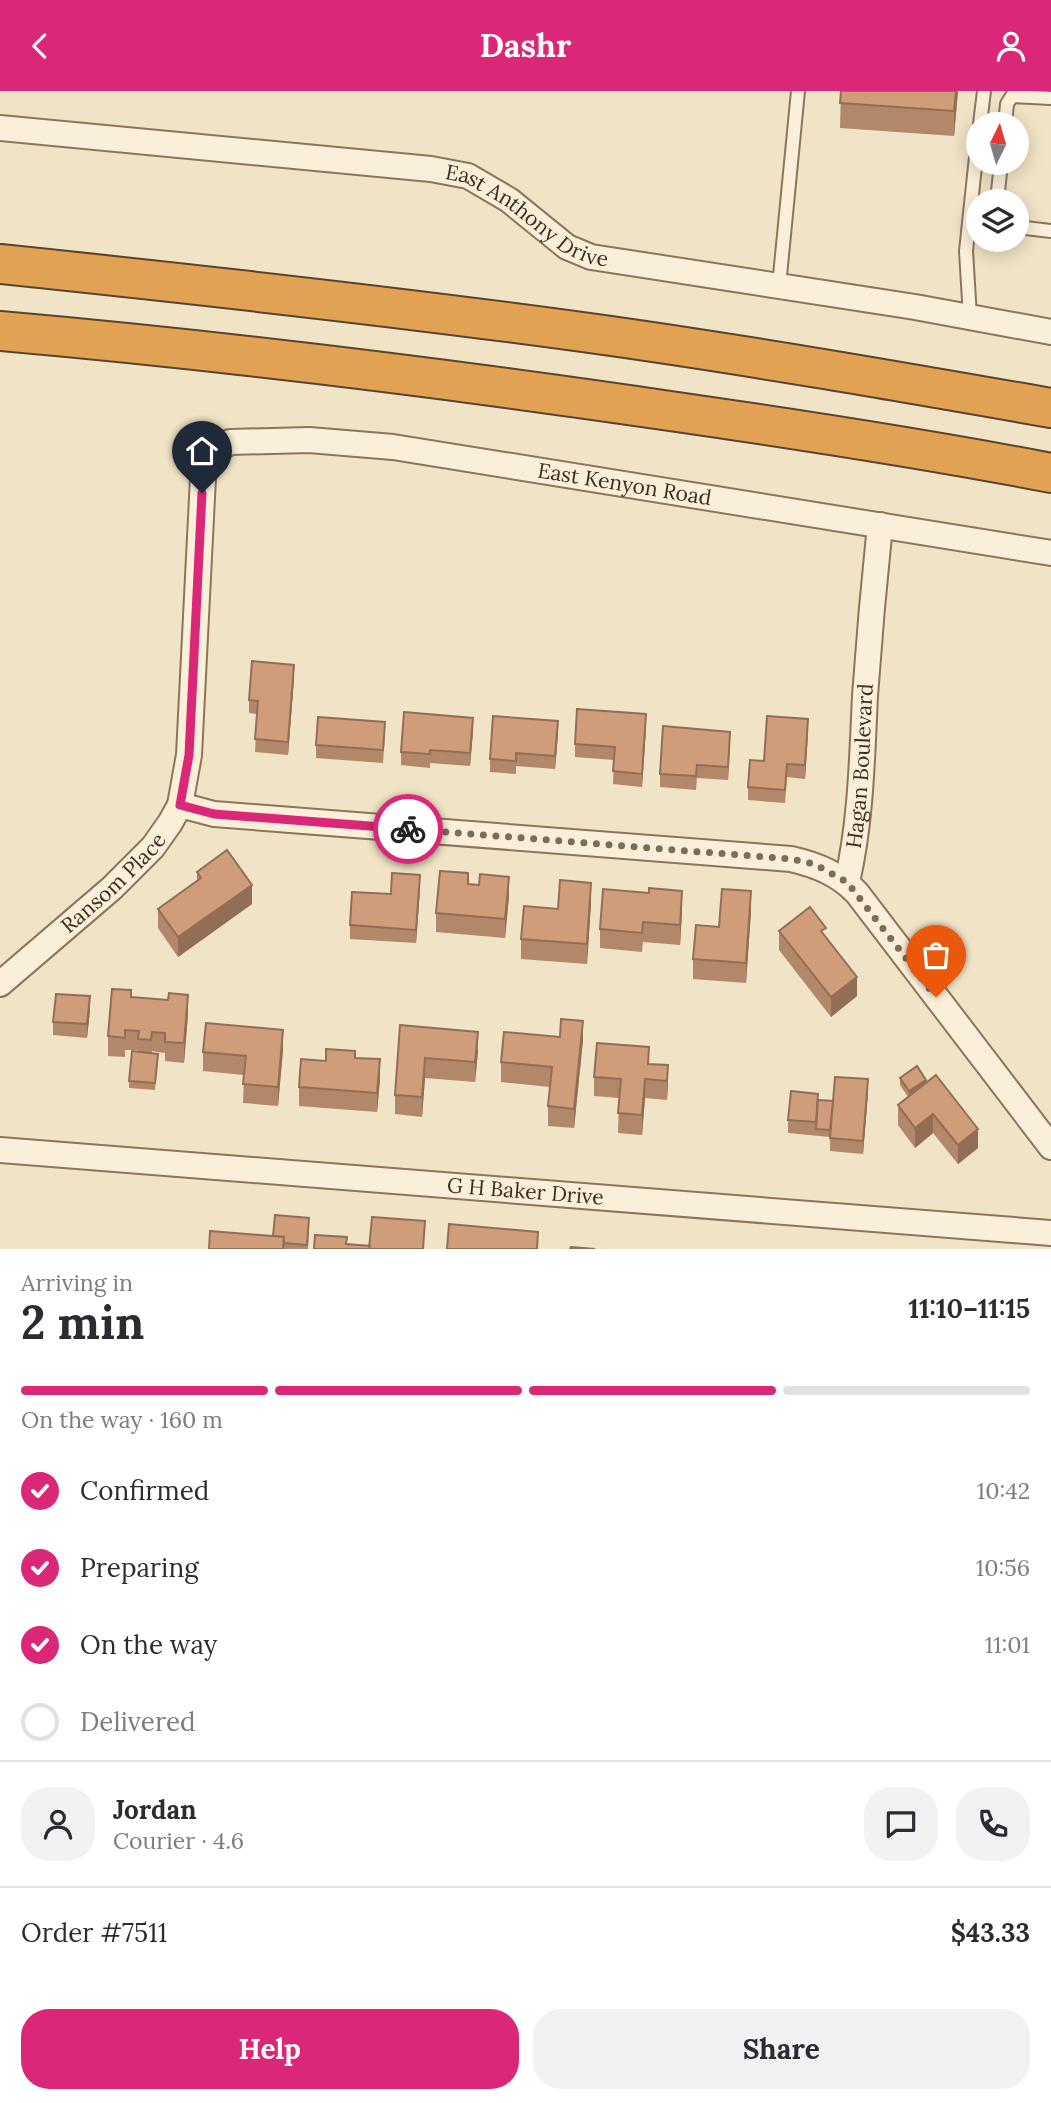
<!DOCTYPE html>
<html lang="en">
<head>
<meta charset="utf-8">
<style>
	body { margin:0; font-family:Lora,serif; background:#f2f2f3; color:#2b2b33; height:100vh; display:flex; flex-direction:column; font-size:26px; white-space:nowrap }
	* { box-sizing:border-box; margin:0 }
	p { font-size:23px; color:#7c7c81 }
	.icon { flex:none; width:38px; height:38px; fill:none; stroke:currentColor; stroke-width:2; stroke-linecap:round; stroke-linejoin:round }
	.map { position:relative; height:1158px; overflow:hidden }
	.side { display:flex; flex-direction:column; background:#fff; flex:1 }
	.side>* { flex:none }
	.needle { width:46px; rotate:5deg }
	.controls { position:absolute; left:966px; top:21px; display:grid; gap:14px }
	.controls a { display:grid; place-items:center; width:63px; height:63px; border-radius:50%; background:#fff; box-shadow:0 4px 18px #0003; font-size:35px }
	.pin { position:absolute; display:grid; place-items:center; width:60px; height:60px; color:#fff; margin:-72px -30px; border-radius:50% 50% 50% 0; rotate:-45deg; box-shadow:0 0 7px #0007 }
	.pin .icon { rotate:45deg }
	.courier { position:absolute; display:grid; place-items:center; width:70px; height:70px; margin:-35px; border:5px solid #db2777; border-radius:50%; background:#fff; color:#222; box-shadow:0 2px 9px #0007 }
	.summary em { font-style:normal; font-weight:800 }
	.summary div { display:flex; flex-direction:column-reverse }
	.summary { display:flex; align-items:center; justify-content:space-between; height:119px; padding:0 21px }
	h1 { font-size:46px; font-weight:800; line-height:52px }
	.bar { display:grid; grid-template-columns:repeat(4,1fr); gap:10px 7px; align-content:center; height:84px; padding:0 21px }
	.bar i { height:9px; border-radius:5px; background:#e1e1e2 }
	.bar .selected { background:#db2777 }
	.bar p { grid-column:span 4 }
	.line { display:flex; align-items:center; gap:18px; padding:0 21px; border-top:2px solid #e1e1e2 }
	.line div { flex:1 }
	.round { display:grid; place-items:center; flex:none; width:74px; height:74px; border-radius:28px; background:#f2f2f3 }
	ol { padding:0 21px; list-style:none }
	li { display:flex; align-items:center; gap:21px; height:77px }
	li p { margin-inline-start:auto }
	li .icon { padding:7px; border-radius:50%; background:#db2777; color:#fff; stroke-width:4 }
	li:last-child { color:#7c7c81 }
	li i { width:38px; height:38px; border:4px solid #e1e1e2; border-radius:50% }
	.primary-button { display:flex; gap:14px; margin-top:auto; padding:14px 21px }
	.primary-button a { flex:1; height:80px; border-radius:28px; background:#db2777; color:#fff; font-size:28px; font-weight:800; line-height:80px; text-align:center }
	.primary-button a+a { background:#f2f2f3; color:#2b2b33 }
	header { display:flex; justify-content:space-between; align-items:center; height:91px; padding:0 21px; background:#db2777; color:#fff; font-size:32px; font-weight:800 }
	.map>svg:first-child { display:block }
	.lines { fill:none; stroke-linecap:round; stroke-linejoin:round }
	.lane-casing { stroke:#8d755b; stroke-width:16 }
	.street-casing { stroke:#8d755b; stroke-width:28 }
	.highway-casing { stroke:#5b432f; stroke-width:42 }
	.lane { stroke:#faf0da; stroke-width:12 }
	.street { stroke:#faf0da; stroke-width:24 }
	.highway { stroke:#e2a254; stroke-width:38 }
	.wall { fill:#b3876a }
	.shaded-wall { fill:#926e56 }
	.building { fill:#d09d7b; stroke:#926e56; stroke-width:2 }
	.done { stroke:#7c6d59; stroke-width:7; stroke-dasharray:0 12.6 }
	.route { stroke:#db2777; stroke-width:9 }
	.labels { text-anchor:middle; stroke-width:5; stroke-linejoin:round; paint-order:stroke }
	.street-label { font-size:21px; fill:#3d2d1f; stroke:#f7edd6 }
</style>
</head>
<body>
<header><svg class="icon" aria-label="back" viewBox="0 0 24 24"><path d="M15 5l-7 7 7 7"/></svg>Dashr<svg class="icon" aria-label="person" viewBox="0 0 24 24"><circle cx="12" cy="8" r="4"/><path d="M4 21q1-7 8-7t8 7"/></svg></header>
<div class="map">
<svg width="1051" height="1158" viewBox="0 0 1051 1158">
	<rect width="100%" height="100%" fill="#f0e3c6"/>
	<g class="lines">
		<g class="lane-casing">
			<g id="lane">
				<path d="M980 33 984 0"/>
				<path d="M1005 33 1007 13 1012 5 1051 7"/>
				<path d="M997 110 1001 72"/>
				<path d="M1017 136 1051 140"/>
				<path d="M779 195 798 0"/>
				<path d="M970 226 966 160 978 47"/>
			</g>
		</g>
		<g class="street-casing">
			<g id="street">
				<path id="s1" d="M0 37 431 78 468 85 509 109 567 156 591 166 915 216 1051 241"/>
				<path d="M180 714 214 723 791 768C817 774 839 783 857 802L1051 1056"/>
				<path id="s2" d="M847 791C861 730 862 667 865 605 869 548 874 491 880 434"/>
				<path id="s3" d="M0 893 112 797 153 756 170 732 180 714 189 664 203 387 206 374 216 359 230 351 309 349 393 356 1051 462"/>
				<path id="s4" d="M0 1059 1051 1142"/>
			</g>
		</g>
		<g class="highway-casing">
			<g id="highway">
				<path d="M0 173C202 194 403 216 604 244 753 265 902 291 1051 317"/>
				<path d="M0 240C227 260 452 288 677 321 802 339 927 358 1051 382"/>
			</g>
		</g>
		<use href="#lane" class="lane"/>
		<use href="#street" class="street"/>
		<use href="#highway" class="highway"/>
	</g>
	<g class="wall">
		<path d="M841 0H958L954 45 840 37Z"/>
		<path d="M294 587 288 664 255 661 257 623 249 622V609Z"/>
		<path d="M646 636 642 696 613 693 614 669 575 666V653Z"/>
		<path d="M473 640 470 675 430 672V677L401 674V661Z"/>
		<path d="M808 641 805 688 787 686 785 712 748 709V696L764 670Z"/>
		<path d="M558 643 555 678 516 675V683L490 681V668Z"/>
		<path d="M385 644 383 672 316 667V654Z"/>
		<path d="M730 654 728 689 697 687 696 699 660 696V683Z"/>
		<path d="M197 781 252 813 178 866 158 837V818L197 790Z"/>
		<path d="M468 793 509 805 505 847 436 841V822Z"/>
		<path d="M420 798 416 852 350 848V834L391 803Z"/>
		<path d="M591 811 587 873 521 868V848Z"/>
		<path d="M682 820 680 854 643 851 642 861 600 857V838Z"/>
		<path d="M751 820 746 892 693 888V868L719 836Z"/>
		<path d="M779 840 826 846 857 905 831 926 779 859Z"/>
		<path d="M131 906 188 923 184 972 165 970V962L152 960V962L158 969 155 999 129 997V990L138 959H125V966L108 965V945Z"/>
		<path d="M90 919 87 947 53 944V931Z"/>
		<path d="M400 934 478 960 475 991 425 987 422 1026 395 1023V1004Z"/>
		<path d="M583 949 574 1037 548 1035V1015L550 996 501 991V971Z"/>
		<path d="M283 958 278 1015 243 1012 244 984 203 980V961Z"/>
		<path d="M355 967 380 988 377 1021 299 1015V996L326 970Z"/>
		<path d="M649 973 668 974 667 1009 645 1007 642 1044 618 1042 619 1007 594 1005V986Z"/>
		<path d="M900 987 926 992 978 1057 958 1073 933 1042 915 1057 898 1034V1014L908 1006 900 994Z"/>
		<path d="M868 1002 863 1063 830 1060V1046L788 1042V1029L818 1009 833 1010Z"/>
		<path d="M309 1140 308 1158H209L273 1145Z"/>
	</g>
	<g class="shaded-wall">
		<path d="M956 0H958L954 45V20Z"/>
		<path d="M294 574V587L288 664V651Z"/>
		<path d="M646 623V636L642 696V683Z"/>
		<path d="M473 627V640L470 675V662Z"/>
		<path d="M808 628V641L805 688V674Z"/>
		<path d="M558 630V643L555 678V665Z"/>
		<path d="M730 641V654L728 689V676Z"/>
		<path d="M420 784V798L416 852V839Z"/>
		<path d="M509 786V805L505 847V828Z"/>
		<path d="M591 792V811L587 873V853Z"/>
		<path d="M252 794V813L178 866V846Z"/>
		<path d="M682 800V820L680 854V834Z"/>
		<path d="M751 800V820L746 892V872Z"/>
		<path d="M857 886V905L831 926V906Z"/>
		<path d="M188 904V923L184 972V952Z"/>
		<path d="M90 905V919L87 947V933Z"/>
		<path d="M583 930V949L574 1037V1018Z"/>
		<path d="M283 939V958L278 1015V996Z"/>
		<path d="M478 941V960L475 991V971Z"/>
		<path d="M425 967V987L422 1026V1006Z"/>
		<path d="M380 968V988L377 1021V1002Z"/>
		<path d="M668 974V994L667 1009V990Z"/>
		<path d="M645 988V1007L642 1044V1024Z"/>
		<path d="M868 988V1002L863 1063V1050Z"/>
		<path d="M926 989V995L909 1007V1000Z"/>
		<path d="M933 1023V1042L915 1057V1037Z"/>
		<path d="M978 1038V1057L958 1073V1054Z"/>
	</g>
	<g class="building">
		<path d="M841 0H956L954 20 840 12Z"/>
		<path d="M252 570 294 574 288 651 255 648 258 610 249 609Z"/>
		<path d="M577 618 646 623 642 683 613 680 615 656 575 653Z"/>
		<path d="M404 621 473 627 470 662 430 659V663L401 661Z"/>
		<path d="M493 625 558 630 555 665 516 662V670L490 668Z"/>
		<path d="M767 625 808 628 805 674 787 673 785 699 748 696 750 669 764 670Z"/>
		<path d="M318 626 385 631 383 659 316 654Z"/>
		<path d="M663 635 730 641 728 676 697 674 696 685 660 683Z"/>
		<path d="M227 759 252 794 178 846 158 818 201 787 197 781Z"/>
		<path d="M440 780 468 782V793L479 794 480 783 509 786 505 828 436 822Z"/>
		<path d="M392 782 420 784 416 839 350 834 352 801 391 803Z"/>
		<path d="M560 789 591 792 587 853 521 848 524 815 558 818Z"/>
		<path d="M649 797 682 800 680 834 643 831 642 842 600 838 603 798 649 802Z"/>
		<path d="M722 798 751 800 746 872 693 868 696 834 719 836Z"/>
		<path d="M810 816 826 837 821 840 857 886 831 906 779 840Z"/>
		<path d="M112 898 131 899V906L168 909 169 902 188 904 184 952 165 951V942L152 941 151 949 138 948 139 940 125 939V947L108 945Z"/>
		<path d="M56 903 90 905 87 933 53 931Z"/>
		<path d="M561 928 583 930 574 1018 548 1015 552 976 501 971 504 941 560 946Z"/>
		<path d="M206 932 283 939 278 996 243 993 246 965 203 961Z"/>
		<path d="M400 934 478 941 475 971 425 967 422 1006 395 1004Z"/>
		<path d="M597 952 649 956 648 973 668 974 667 990 645 988 642 1024 618 1022 621 988 594 986Z"/>
		<path d="M326 958 355 960V967L380 968 377 1002 299 996 301 968 326 970Z"/>
		<path d="M132 960 158 963 155 992 129 990Z"/>
		<path d="M917 975 926 989 909 1000 900 987Z"/>
		<path d="M936 984 978 1038 958 1054 933 1023 915 1037 898 1014Z"/>
		<path d="M835 986 868 988 863 1050 830 1047Z"/>
		<path d="M791 1000 818 1003 816 1031 788 1029Z"/>
		<path d="M818 1009 833 1010 830 1039 816 1038Z"/>
		<path d="M275 1124 309 1127 307 1154 284 1152V1146L273 1145Z"/>
		<path d="M372 1126 425 1130 423 1158H369Z"/>
		<path d="M449 1133 538 1141 537 1158H447Z"/>
		<path d="M210 1140 284 1146 283 1158H209Z"/>
		<path d="M315 1144 347 1146 346 1153 370 1155 369 1158H314Z"/>
		<path d="M571 1156 595 1158H570Z"/>
	</g>
	<g class="lines">
		<path class="done" d="M408 738 791 768 814 773 847 791 936 906"/>
		<path class="route" d="M202 402 189 664 180 714 214 723 408 738"/>
	</g>
	<g class="labels">
		<g class="street-label">
			<text dy="7" stroke="none"><textPath href="#s1" startOffset="542">East Anthony Drive</textPath></text>
			<text dy="7" stroke="none"><textPath href="#s3" startOffset="1029">East Kenyon Road</textPath></text>
			<text dy="7" stroke="none"><textPath href="#s2" startOffset="117">Hagan Boulevard</textPath></text>
			<text dy="7" stroke="none"><textPath href="#s3" startOffset="152">Ransom Place</textPath></text>
			<text dy="7" stroke="none"><textPath href="#s4" startOffset="527">G H Baker Drive</textPath></text>
		</g>
	</g>
</svg>
<div class="controls">
<a><svg class="needle" viewBox="-14 -14 28 28"><path d="M0-13l5 13h-10z" fill="#e53935"/><path d="M0 13l5-13h-10z" fill="#7c7c81"/></svg></a>
<a><svg class="icon" aria-label="layers" viewBox="0 0 24 24"><path d="M12 4l9 5-9 5-9-5zM3 14l9 5 9-5"/></svg></a>
</div>
<div class="pin" style="left:936px;top:906px;background:#ea580c"><svg class="icon" aria-label="bag" viewBox="0 0 24 24"><path d="M5 8h14l-1 12H6zM9 8a3 3 0 0 1 6 0"/></svg></div>
<div class="pin" style="left:202px;top:402px;background:#1f2937"><svg class="icon" aria-label="home" viewBox="0 0 24 24"><path d="M3 11l9-7 9 7M6 9v11h12V9"/></svg></div>
<div class="courier" style="left:408px;top:738px"><svg class="icon" aria-label="bike" viewBox="0 0 24 24"><circle cx="6" cy="16" r="4"/><circle cx="18" cy="16" r="4"/><path d="M6 16l4-8h5l3 8M10 8l3 8H6M13 5h3"/></svg></div>
</div>
<section class="side">
<div class="summary"><div><h1>2 min</h1><p>Arriving in</p></div><em>11:10–11:15</em></div>
<div class="bar"><i class="selected"></i><i class="selected"></i><i class="selected"></i><i></i><p>On the way · 160 m</p></div>
<ol>
<li><svg class="icon" aria-label="check" viewBox="0 0 24 24"><path d="M5 12l5 5 9-10"/></svg>Confirmed<p>10:42</p></li>
<li><svg class="icon" aria-label="check" viewBox="0 0 24 24"><path d="M5 12l5 5 9-10"/></svg>Preparing<p>10:56</p></li>
<li><svg class="icon" aria-label="check" viewBox="0 0 24 24"><path d="M5 12l5 5 9-10"/></svg>On the way<p>11:01</p></li>
<li><i></i>Delivered</li>
</ol>
<div class="line" style="height:126px"><a class="round"><svg class="icon" aria-label="person" viewBox="0 0 24 24"><circle cx="12" cy="8" r="4"/><path d="M4 21q1-7 8-7t8 7"/></svg></a><div><b>Jordan</b><p>Courier · 4.6</p></div><a class="round"><svg class="icon" aria-label="chat" viewBox="0 0 24 24"><path d="M4 5h16v11H9l-5 4z"/></svg></a><a class="round"><svg class="icon" aria-label="phone" viewBox="0 0 24 24"><path d="M5 4h4l2 5-3 2q2 4 5 5l2-3 5 2v4C11 20 4 13 5 4z"/></svg></a></div>
<div class="line" style="height:91px"><div>Order #7511</div><b>$43.33</b></div>
<div class="primary-button"><a>Help</a><a>Share</a></div>
</section>
</body>
</html>
